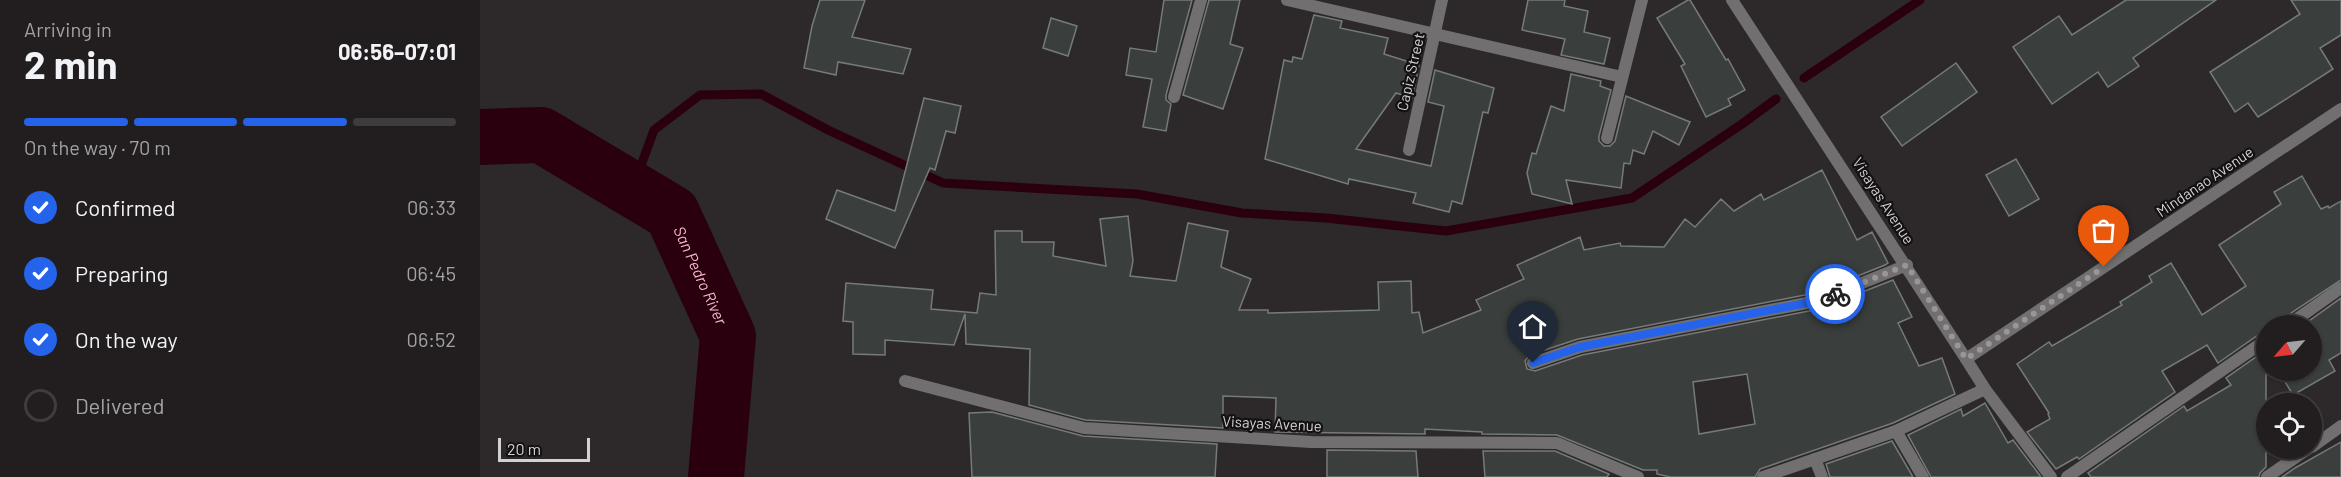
<!DOCTYPE html>
<html lang="en">
<head>
<meta charset="utf-8">
<style>
	body { margin:0; font-family:Barlow,sans-serif; background:#2e2b2c; color:#f1f3f6; height:100vh; display:flex; flex-direction:column; font-size:22px; white-space:nowrap }
	* { box-sizing:border-box; margin:0 }
	p { font-size:20px; color:#a2a2a4 }
	.icon { flex:none; width:33px; height:33px; fill:none; stroke:currentColor; stroke-width:2; stroke-linecap:round; stroke-linejoin:round }
	.map { position:relative; flex:1; overflow:hidden }
	.details { display:flex; flex-direction:column; background:#221e1f; width:480px }
	.details>* { flex:none }
	.needle { width:39px; rotate:242deg }
	.fabs { position:absolute; left:1776px; top:315px; display:grid; gap:12px }
	.fabs a { display:grid; place-items:center; width:66px; height:66px; border-radius:50%; background:#221e1f; box-shadow:0 2px 4px #0004,0 0 0 2px #3f3c3d; font-size:30px }
	.scale { position:absolute; left:18px; bottom:15px; width:92px; box-sizing:border-box; padding-left:6px; border:3px solid #d4d1d2; border-top:0; font-size:16px; line-height:21px; white-space:nowrap; color:#d4d1d2; -webkit-text-stroke:4px #141112; paint-order:stroke }
	.pin { position:absolute; display:grid; place-items:center; width:51px; height:51px; color:#fff; margin:-62px -26px; border-radius:50% 50% 50% 0; rotate:-45deg; box-shadow:0 0 6px #0007 }
	.pin .icon { rotate:45deg }
	.courier { position:absolute; display:grid; place-items:center; width:60px; height:60px; margin:-30px; border:4px solid #2563eb; border-radius:50%; background:#fff; color:#222; box-shadow:0 2px 8px #0007 }
	.head em { font-style:normal; font-weight:700 }
	.head div { display:flex; flex-direction:column-reverse }
	.head { display:flex; align-items:center; justify-content:space-between; height:102px; padding:0 24px }
	h1 { font-size:39px; font-weight:700; line-height:45px }
	.bar { display:grid; grid-template-columns:repeat(4,1fr); gap:9px 6px; align-content:center; height:72px; padding:0 24px }
	.bar i { height:8px; border-radius:4px; background:#3f3c3d }
	.bar .current { background:#2563eb }
	.bar p { grid-column:span 4 }
	ol { padding:0 24px; list-style:none }
	li { display:flex; align-items:center; gap:18px; height:66px }
	li p { margin-inline-start:auto }
	li .icon { padding:6px; border-radius:50%; background:#2563eb; color:#fff; stroke-width:4 }
	li:last-child { color:#a2a2a4 }
	li i { width:33px; height:33px; border:3px solid #3f3c3d; border-radius:50% }
	main { display:flex; flex:1; min-height:0 }
	.map>svg:first-child { display:block }
	.lines { fill:none; stroke-linecap:round; stroke-linejoin:round }
	.stream { stroke:#2a000e; stroke-width:9 }
	.river { stroke:#2a000e; stroke-width:56 }
	.building { fill:#3a3f3e; stroke:#757b79; stroke-width:1.5; fill-rule:evenodd }
	.minor { stroke:#716f6f; stroke-width:12 }
	.tertiary { stroke:#716f6f; stroke-width:12 }
	.done { stroke:#9a9697; stroke-width:6; stroke-dasharray:0 10.8 }
	.route { stroke:#2563eb; stroke-width:8 }
	.labels { text-anchor:middle; stroke-width:4.5; stroke-linejoin:round; paint-order:stroke }
	.street-label { font-size:15px; fill:#d4d1d2; stroke:#141112 }
	.water-label { font-size:16px; font-style:italic; fill:#f9b8c9; stroke:#141112 }
</style>
</head>
<body>
<main>
<section class="details">
<div class="head"><div><h1>2 min</h1><p>Arriving in</p></div><em>06:56–07:01</em></div>
<div class="bar"><i class="current"></i><i class="current"></i><i class="current"></i><i></i><p>On the way · 70 m</p></div>
<ol>
<li><svg class="icon" aria-label="check" viewBox="0 0 24 24"><path d="M5 12l5 5 9-10"/></svg>Confirmed<p>06:33</p></li>
<li><svg class="icon" aria-label="check" viewBox="0 0 24 24"><path d="M5 12l5 5 9-10"/></svg>Preparing<p>06:45</p></li>
<li><svg class="icon" aria-label="check" viewBox="0 0 24 24"><path d="M5 12l5 5 9-10"/></svg>On the way<p>06:52</p></li>
<li><i></i>Delivered</li>
</ol>
</section>
<div class="map">
<svg width="1861" height="477" viewBox="0 0 1861 477">
	<rect width="100%" height="100%" fill="#2d2829"/>
	<g class="lines">
		<g class="stream">
			<path d="M1324 78 1440 0"/>
			<path d="M152 190 174 130 220 95 281 94 348 130 463 183 657 194 762 213 846 218 966 231 1152 198 1262 124 1296 99"/>
		</g>
		<path class="river" id="s1" d="M0 137 61 135 192 213 248 336 236 477"/>
	</g>
	<g class="building">
		<path d="M340 0H385L372 37 431 49 423 74 358 62 356 75 324 68 332 26Z"/>
		<path d="M684 0H712L686 95V100L691 104 686 131 663 127 672 79 646 75 650 48 676 52Z"/>
		<path d="M729 0H760L750 44 763 48 743 109 703 95Z"/>
		<path d="M1048 0H1085L1084 6 1108 11 1104 32 1130 38 1124 64 1081 55 1085 39 1042 30Z"/>
		<path d="M1208 0H1210L1246 60 1248 59 1265 90 1248 99 1251 105 1226 117 1201 66 1205 64 1177 18Z"/>
		<path d="M1646 0H1736L1653 58 1659 66 1628 87 1618 72 1572 104 1533 47 1579 16 1592 35Z"/>
		<path d="M1811 0H1861V35L1840 48 1853 69 1778 117 1768 103 1755 112 1730 72 1820 14Z"/>
		<path d="M834 15 862 21 860 28 908 38 904 54 939 65 932 98 916 93 876 149 951 166 964 106 948 102 955 70 1014 88 1008 113 1003 112 982 204 972 201 969 212 933 203 936 193 869 179 868 184 785 159 804 60 812 62 813 57 822 59Z"/>
		<path d="M571 18 597 26 588 56 563 48Z"/>
		<path d="M1476 63 1497 92 1422 146 1401 117Z"/>
		<path d="M1091 74 1121 81 1120 86 1131 90 1119 136V141L1124 146H1130L1135 141 1146 96 1210 122 1199 145 1173 131 1164 154 1153 150 1150 164 1144 163 1141 188 1086 180 1092 204 1052 194 1047 173 1052 153 1056 154 1071 106 1084 111Z"/>
		<path d="M444 98 481 106 475 133 466 131 455 170 450 168 415 248 346 219 357 190 415 211Z"/>
		<path d="M1536 159 1559 199 1529 216 1506 175Z"/>
		<path d="M1342 170 1377 240 1392 232 1408 263 1405 265 1335 293 1098 339 1050 355 1045 361 1047 369 1055 371 1102 355 1339 309 1413 280 1432 317 1418 323 1439 366 1462 358 1475 394 1413 423 1280 469 1275 477H1190L1177 474V470H1163L1077 435 1002 434V432L945 429V434L795 432 796 398 743 396V428L605 420 549 405 550 349 486 344 485 314 474 345 405 340V355L373 354V322L363 321 366 283 453 290 451 309 497 313 500 293 516 295 515 231H542V242H574L573 256 626 266 620 219 648 216 653 261 650 276 696 281 708 223 748 231 741 267 771 279 759 310H788V313L899 310 898 282 931 281 932 313 939 312 943 333 1001 310 996 300 1044 279 1037 265 1100 237 1104 250 1140 243 1141 246 1184 247 1205 219 1215 227 1241 199 1254 211 1281 194 1284 200ZM1267 374 1275 424 1219 434 1213 382Z"/>
		<path d="M1822 176 1841 209 1848 206 1849 208 1861 201V280L1802 319 1799 326H1786V332L1781 333 1738 363 1727 345 1682 371 1695 392 1599 459 1597 457 1576 469 1547 432 1570 419 1568 414 1569 413 1537 364 1569 342 1572 346 1642 305 1640 302 1672 282 1669 276 1691 263 1722 315 1766 286 1739 245 1801 204 1794 192Z"/>
		<path d="M1861 298V353L1849 360 1855 371 1813 395 1798 370H1832V326H1822Z"/>
		<path d="M1786 350V467L1780 473 1779 477H1611L1608 473 1704 406 1707 411 1751 385 1746 378Z"/>
		<path d="M1505 403 1528 443 1533 440 1561 477H1451L1428 435 1481 409 1483 416Z"/>
		<path d="M512 412 603 436 737 444 735 477H492L489 413Z"/>
		<path d="M1412 441 1433 477H1350L1346 464Z"/>
		<path d="M1861 442V477H1802L1815 468Z"/>
		<path d="M847 450 936 451 938 477H847Z"/>
		<path d="M1003 451H1075L1129 474 1127 477H1005Z"/>
	</g>
	<g class="lines">
		<g class="minor">
			<path d="M807 0 1142 77"/>
			<path d="M694 97 721 0"/>
			<path d="M1127 138 1162 0"/>
			<path d="M929 150 962 0"/>
			<path d="M1807 326 1861 288"/>
			<path d="M1486 359 1505 389 1571 477"/>
			<path d="M1053 363 1100 347 1337 301 1427 265"/>
			<path d="M425 381 604 428 831 442 1077 443 1158 477"/>
			<path d="M1416 431 1443 477"/>
			<path d="M1832 447 1861 426"/>
			<path d="M1335 459 1342 477"/>
			<path d="M1283 477 1416 431 1505 389"/>
			<path d="M1587 477 1786 340"/>
			<path d="M1787 477 1829 448"/>
		</g>
		<path class="tertiary" d="M1252 0 1486 359 1861 109"/>
	</g>
	<g class="lines">
		<path class="done" d="M1355 294 1427 265 1486 359 1624 267"/>
		<path class="route" d="M1053 363 1100 347 1337 301 1355 294"/>
	</g>
	<g class="labels">
		<g class="street-label">
			<text transform="translate(931 72) rotate(-77)" y="5">Capiz Street</text>
			<text transform="translate(1725 182) rotate(-34)" y="5">Mindanao Avenue</text>
			<text transform="translate(1403 201) rotate(57)" y="5">Visayas Avenue</text>
			<text transform="translate(792 424) rotate(3)" y="5">Visayas Avenue</text>
		</g>
		<g class="water-label">
			<text dy="6" stroke="none"><textPath href="#s1" startOffset="282">San Pedro River</textPath></text>
		</g>
	</g>
</svg>
<div class="fabs">
<a><svg class="needle" viewBox="-14 -14 28 28"><path d="M0-13l5 13h-10z" fill="#e53935"/><path d="M0 13l5-13h-10z" fill="#a2a2a4"/></svg></a>
<a><svg class="icon" aria-label="locate" viewBox="0 0 24 24"><circle cx="12" cy="12" r="6"/><path d="M12 2v4M12 18v4M2 12h4M18 12h4"/></svg></a>
</div>
<div class="scale">20 m</div>
<div class="pin" style="left:1624px;top:267px;background:#ea580c"><svg class="icon" aria-label="bag" viewBox="0 0 24 24"><path d="M5 8h14l-1 12H6zM9 8a3 3 0 0 1 6 0"/></svg></div>
<div class="pin" style="left:1053px;top:363px;background:#1f2937"><svg class="icon" aria-label="home" viewBox="0 0 24 24"><path d="M3 11l9-7 9 7M6 9v11h12V9"/></svg></div>
<div class="courier" style="left:1355px;top:294px"><svg class="icon" aria-label="bike" viewBox="0 0 24 24"><circle cx="6" cy="16" r="4"/><circle cx="18" cy="16" r="4"/><path d="M6 16l4-8h5l3 8M10 8l3 8H6M13 5h3"/></svg></div>
</div>
</main>
</body>
</html>
